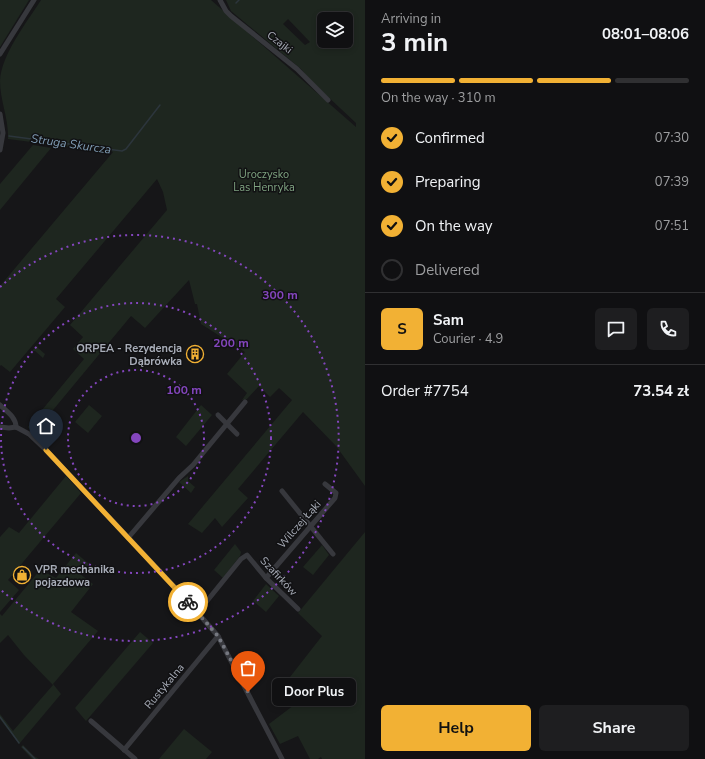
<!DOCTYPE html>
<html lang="en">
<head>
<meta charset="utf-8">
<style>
	body { margin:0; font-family:"Nunito Sans",sans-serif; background:#1e1e20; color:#f1f3f6; height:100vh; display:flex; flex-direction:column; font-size:15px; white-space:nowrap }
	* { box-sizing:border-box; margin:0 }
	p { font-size:13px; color:#9c9d9f }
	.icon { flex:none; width:22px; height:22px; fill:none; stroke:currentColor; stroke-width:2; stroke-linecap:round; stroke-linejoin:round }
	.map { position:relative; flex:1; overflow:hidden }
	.side { display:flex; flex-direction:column; background:#101012; width:340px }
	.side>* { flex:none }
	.tools { position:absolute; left:317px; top:12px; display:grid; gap:8px }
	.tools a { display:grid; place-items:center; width:36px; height:36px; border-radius:6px; background:#101012; box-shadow:0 2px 6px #0003,0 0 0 1px #303032; font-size:20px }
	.pin { position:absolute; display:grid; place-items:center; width:34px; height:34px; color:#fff; margin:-41px -17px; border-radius:50% 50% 50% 0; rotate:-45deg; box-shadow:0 0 4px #0007 }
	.pin .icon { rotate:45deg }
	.courier { position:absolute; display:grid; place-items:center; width:40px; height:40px; margin:-20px; border:3px solid #f2b134; border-radius:50%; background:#fff; color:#222; box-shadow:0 1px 5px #0007 }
	.bubble { position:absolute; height:28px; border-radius:6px; background:#101012; box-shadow:0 2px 6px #0003,0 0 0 1px #303032; font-size:13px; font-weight:700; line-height:28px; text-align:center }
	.headline em { font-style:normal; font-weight:700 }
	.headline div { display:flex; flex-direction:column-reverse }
	.headline { display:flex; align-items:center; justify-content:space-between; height:68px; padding:0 16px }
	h1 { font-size:26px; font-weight:700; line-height:30px }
	.bar { display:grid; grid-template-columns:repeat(4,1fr); gap:6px 4px; align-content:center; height:48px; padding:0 16px }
	.bar i { height:5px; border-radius:3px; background:#303032 }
	.bar .on { background:#f2b134 }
	.bar p { grid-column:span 4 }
	.line { display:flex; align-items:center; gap:10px; padding:0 16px; border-top:1px solid #303032 }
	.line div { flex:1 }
	.round { display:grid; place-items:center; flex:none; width:42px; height:42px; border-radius:6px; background:#1e1e20 }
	ol { padding:0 16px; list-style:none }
	li { display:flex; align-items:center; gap:12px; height:44px }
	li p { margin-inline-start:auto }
	li .icon { padding:4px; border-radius:50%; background:#f2b134; color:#111; stroke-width:4 }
	li:last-child { color:#9c9d9f }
	li i { width:22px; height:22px; border:2px solid #303032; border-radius:50% }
	.button { display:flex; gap:8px; margin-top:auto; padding:8px 16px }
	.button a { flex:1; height:46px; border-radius:6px; background:#f2b134; color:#111; font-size:16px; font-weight:700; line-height:46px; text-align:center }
	.button a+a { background:#1e1e20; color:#f1f3f6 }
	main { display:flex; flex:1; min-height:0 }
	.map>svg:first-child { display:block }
	.green { fill:#1e261f; fill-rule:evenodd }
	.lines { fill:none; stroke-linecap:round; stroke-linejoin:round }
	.stream { stroke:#2c353c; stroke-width:1.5 }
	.minor { stroke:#37383d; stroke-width:5 }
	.done { stroke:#757880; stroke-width:4; stroke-dasharray:0 7.2 }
	.route { stroke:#f2b134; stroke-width:5 }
	.ring { fill:none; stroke:#8446be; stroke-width:2; stroke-dasharray:2 4 }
	.labels { text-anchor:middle; stroke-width:3; stroke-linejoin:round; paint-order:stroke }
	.street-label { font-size:11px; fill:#a8adb8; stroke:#111113 }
	.park-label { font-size:11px; fill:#7fa381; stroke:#111113 }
	.poi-label { font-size:11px; font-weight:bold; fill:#a8adb8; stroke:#111113; text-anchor:end }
	.water-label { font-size:12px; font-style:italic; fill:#7f9bb3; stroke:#111113 }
	.centre { fill:#8446be; stroke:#111113; stroke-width:2 }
	.ring-label { font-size:12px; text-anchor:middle; font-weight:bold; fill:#8446be; stroke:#111113; stroke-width:3; stroke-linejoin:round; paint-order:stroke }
</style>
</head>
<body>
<main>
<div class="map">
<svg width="365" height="759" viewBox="0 0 365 759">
	<rect width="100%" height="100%" fill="#161618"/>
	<g class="green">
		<path d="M0 0H29L0 47Z"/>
		<path d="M41 0H211L356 127V123L309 79 301 69 231 11 226 0H365V486L336 446 303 412 238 489 248 498 222 527 215 518 202 533 188 524 292 400 279 388 270 397 259 386 247 399 242 400 247 393 227 374 245 352 201 324 197 304H195L189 280 145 328 131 316 34 433 28 427 84 359 73 349 83 337 70 325 167 210 163 192 157 179 56 299 65 307 10 372 1 365 0 366V286L113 152 90 144 86 149 8 139C9 119 0 101 0 81 1 55 27 22 41 0ZM288 19 310 42 305 45 283 24ZM324 19H346V41H324Z"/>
		<path d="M33 145 51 148 0 210V184Z"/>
		<path d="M37 345 38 348 45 354 43 358 35 351H32Z"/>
		<path d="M89 405 102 416 88 433 75 422Z"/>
		<path d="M201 405 212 415 186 446 176 437Z"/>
		<path d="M66 476 81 493 8 580 19 590 0 612V537L9 527 19 533Z"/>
		<path d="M188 476V481L195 487 191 493 179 482Z"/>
		<path d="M365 532V759H322L321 757 318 759H310L298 736 280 744 269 724 298 702 283 686 322 636 298 613Z"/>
		<path d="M235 544 241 552 240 556 223 578 214 570Z"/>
		<path d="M322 545 329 555 313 575 303 567Z"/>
		<path d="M76 553 89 564 80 574 93 584 71 612 98 631 53 684 61 694 19 744 0 719V714L13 731 53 685 24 655 8 635 0 643V614L2 616 40 570 56 578Z"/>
		<path d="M266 584 279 596 266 612 253 601Z"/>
		<path d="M140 632 153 643 86 721 75 708Z"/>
		<path d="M184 729 212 752 206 759H159Z"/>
		<path d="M23 745 34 756 39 759H32L21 747Z"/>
	</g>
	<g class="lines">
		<g class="stream">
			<path d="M236 3 239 0"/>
			<path d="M9 136 122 151 126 149 160 105"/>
			<path d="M0 717 19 743"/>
			<path d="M23 747 35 759"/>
		</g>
		<g class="minor">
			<path d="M220 0 226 11 231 16 297 69 328 100"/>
			<path d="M0 54 34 0"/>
			<path d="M0 114 3 133 0 150"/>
			<path d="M0 405C6 411 16 417 16 427"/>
			<path d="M218 415 237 434"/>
			<path d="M0 427 9 428 16 427"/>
			<path d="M16 427 29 434 46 450 182 595 218 636 282 759"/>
			<path d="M282 491 333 554"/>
			<path d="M128 538 179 478 193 465 245 402"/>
			<path d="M266 578 335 498 336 493 325 484"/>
			<path d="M198 612 241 559 247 555 266 578 298 609"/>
			<path d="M91 721 135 759"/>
			<path d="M124 750 218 636"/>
		</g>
	</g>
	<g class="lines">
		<path class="done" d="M188 602 218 636 248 692"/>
		<path class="route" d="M46 450 188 602"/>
	</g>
	<g class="ring">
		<circle cx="136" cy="438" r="68"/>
		<circle cx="136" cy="438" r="135"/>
		<path d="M0 287A203 203 0 1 1 0 589"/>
	</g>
	<defs>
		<g id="building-ring" transform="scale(0.9)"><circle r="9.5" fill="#111113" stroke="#f2b134" stroke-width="1.5"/><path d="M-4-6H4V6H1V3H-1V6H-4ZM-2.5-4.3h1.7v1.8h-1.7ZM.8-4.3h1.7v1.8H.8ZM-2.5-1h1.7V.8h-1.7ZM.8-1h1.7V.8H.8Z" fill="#f2b134"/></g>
		<g id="shop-ring" transform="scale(0.9)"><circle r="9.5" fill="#111113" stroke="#f2b134" stroke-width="1.5"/><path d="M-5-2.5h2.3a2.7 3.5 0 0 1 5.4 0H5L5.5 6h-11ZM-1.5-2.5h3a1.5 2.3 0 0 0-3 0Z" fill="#f2b134"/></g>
	</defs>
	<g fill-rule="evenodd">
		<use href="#building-ring" x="195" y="354"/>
		<use href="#shop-ring" x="22" y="575"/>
	</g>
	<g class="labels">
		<g class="street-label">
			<text transform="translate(280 42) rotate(38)" y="4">Czajki</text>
			<text transform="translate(299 524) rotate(-49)" y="4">Wilczej Łąki</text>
			<text transform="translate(279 576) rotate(47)" y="4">Szafirków</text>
			<text transform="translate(164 686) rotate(-50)" y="4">Rustykalna</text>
		</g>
		<g class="park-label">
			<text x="264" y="178">Uroczysko<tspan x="264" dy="13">Las Henryka</tspan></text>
		</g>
		<g class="poi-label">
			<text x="182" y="352">ORPEA - Rezydencja<tspan x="182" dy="13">Dąbrówka</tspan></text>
			<text x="35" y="573" text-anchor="start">VPR mechanika<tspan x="35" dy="13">pojazdowa</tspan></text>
		</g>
		<g class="water-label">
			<text transform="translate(71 144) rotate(8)" y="4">Struga Skurcza</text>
		</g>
	</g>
	<circle cx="136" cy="438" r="6" class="centre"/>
	<g class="ring-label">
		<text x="280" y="299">300 m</text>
		<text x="231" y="347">200 m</text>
		<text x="184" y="394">100 m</text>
	</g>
</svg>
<div class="tools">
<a><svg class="icon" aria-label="layers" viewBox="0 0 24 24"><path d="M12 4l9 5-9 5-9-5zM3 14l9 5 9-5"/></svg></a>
</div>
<div class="pin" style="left:248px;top:692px;background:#ea580c"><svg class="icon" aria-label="bag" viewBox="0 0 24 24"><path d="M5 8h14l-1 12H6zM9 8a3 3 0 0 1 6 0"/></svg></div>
<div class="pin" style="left:46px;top:450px;background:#1f2937"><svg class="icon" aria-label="home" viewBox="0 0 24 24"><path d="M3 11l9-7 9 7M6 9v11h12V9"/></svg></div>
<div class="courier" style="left:188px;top:602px"><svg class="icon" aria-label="bike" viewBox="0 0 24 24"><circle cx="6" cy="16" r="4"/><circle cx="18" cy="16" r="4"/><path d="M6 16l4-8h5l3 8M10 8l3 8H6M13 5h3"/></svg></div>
<div class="bubble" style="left:272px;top:678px;width:84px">Door Plus</div>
</div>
<section class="side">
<div class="headline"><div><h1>3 min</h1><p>Arriving in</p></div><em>08:01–08:06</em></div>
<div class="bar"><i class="on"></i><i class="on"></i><i class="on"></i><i></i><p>On the way · 310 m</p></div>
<ol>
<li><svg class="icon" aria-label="check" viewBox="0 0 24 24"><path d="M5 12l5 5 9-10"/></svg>Confirmed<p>07:30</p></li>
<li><svg class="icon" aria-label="check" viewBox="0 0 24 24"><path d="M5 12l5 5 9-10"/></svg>Preparing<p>07:39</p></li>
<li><svg class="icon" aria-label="check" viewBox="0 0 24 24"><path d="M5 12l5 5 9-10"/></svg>On the way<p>07:51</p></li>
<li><i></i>Delivered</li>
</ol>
<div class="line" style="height:72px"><b class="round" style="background:#f2b134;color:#111">S</b><div><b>Sam</b><p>Courier · 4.9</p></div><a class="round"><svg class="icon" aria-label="chat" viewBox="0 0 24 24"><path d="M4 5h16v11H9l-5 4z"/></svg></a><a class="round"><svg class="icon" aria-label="phone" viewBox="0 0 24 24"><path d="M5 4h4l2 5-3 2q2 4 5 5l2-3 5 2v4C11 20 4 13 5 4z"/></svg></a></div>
<div class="line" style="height:52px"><div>Order #7754</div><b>73.54 zł</b></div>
<div class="button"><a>Help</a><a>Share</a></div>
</section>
</main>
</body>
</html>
